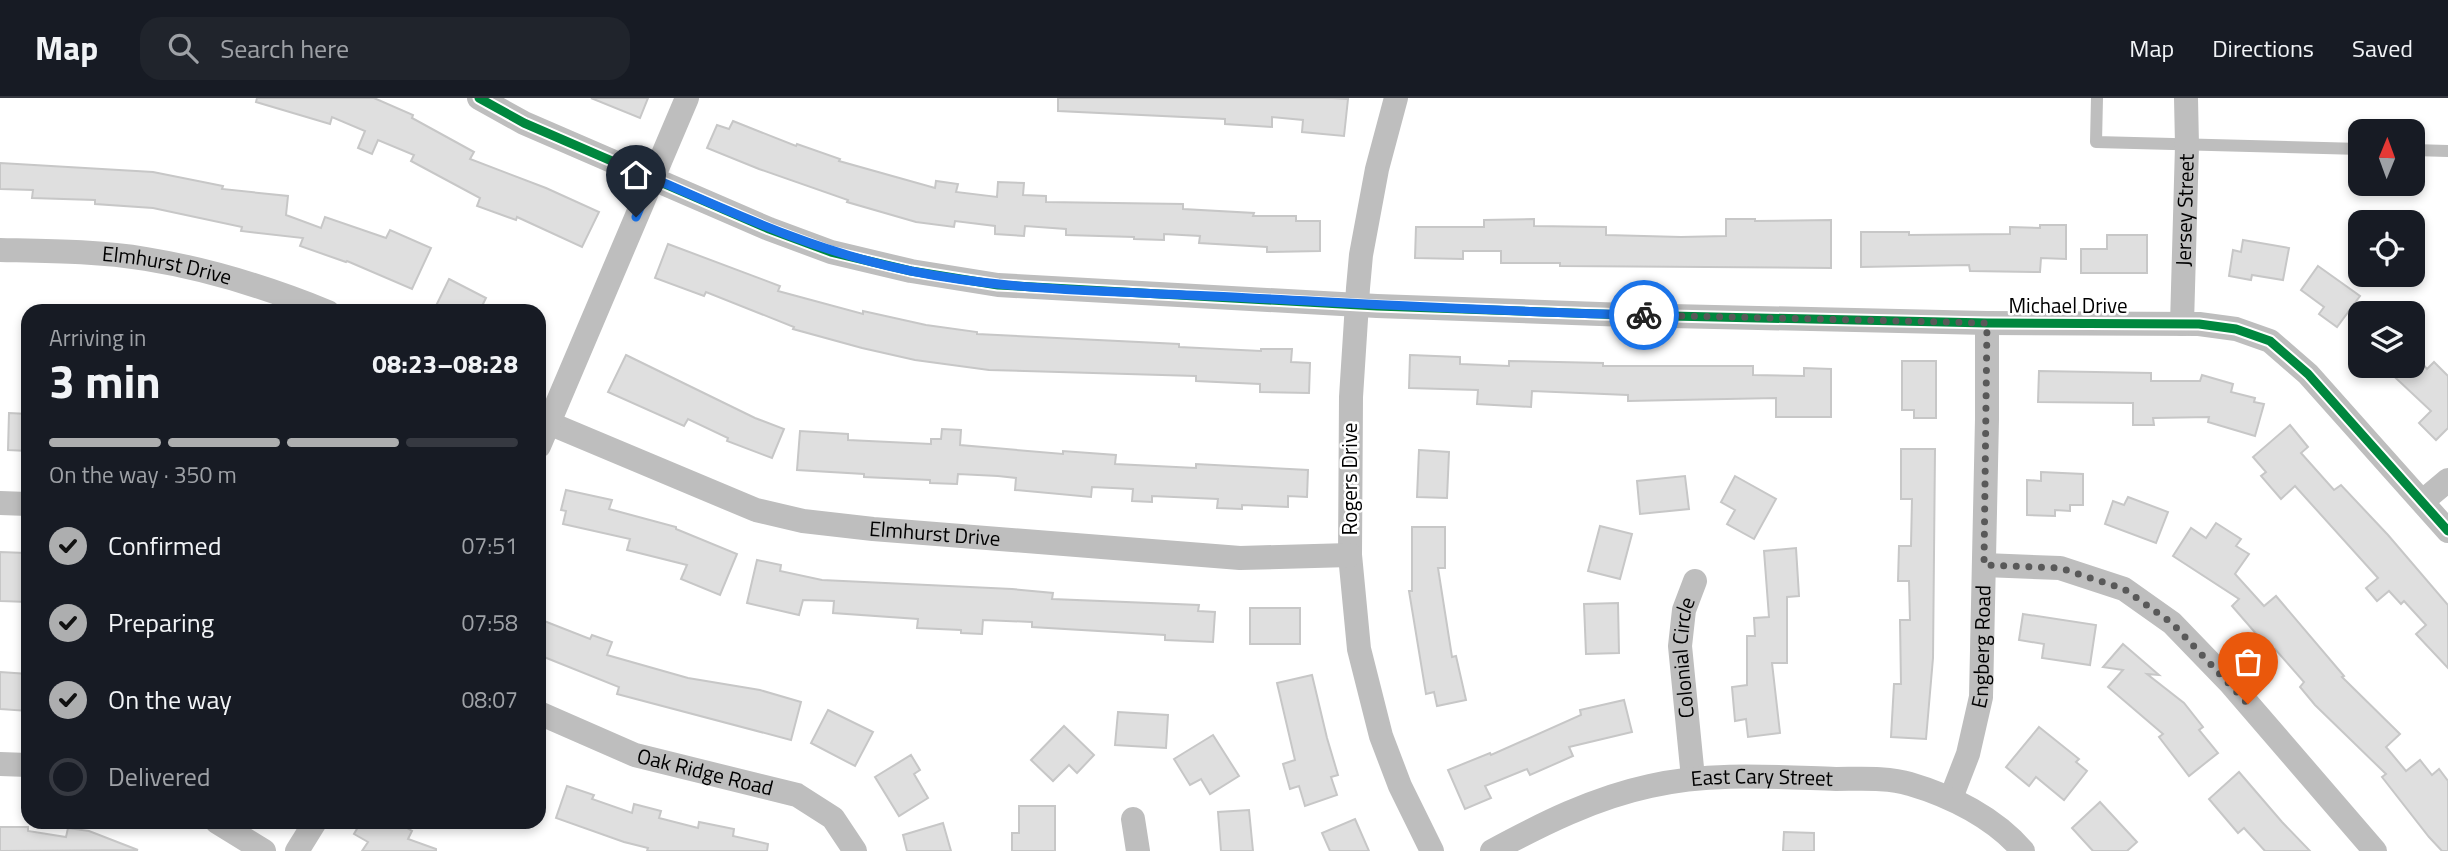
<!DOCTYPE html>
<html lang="en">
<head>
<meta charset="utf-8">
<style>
	body { margin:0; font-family:"Titillium Web",sans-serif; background:#20242c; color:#f1f3f6; height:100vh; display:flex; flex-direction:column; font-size:26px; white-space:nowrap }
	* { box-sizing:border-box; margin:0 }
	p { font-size:23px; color:#9ea1a6 }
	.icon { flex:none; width:38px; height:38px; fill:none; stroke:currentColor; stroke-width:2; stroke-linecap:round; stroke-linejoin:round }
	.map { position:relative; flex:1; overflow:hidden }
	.details { position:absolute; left:21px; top:206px; width:525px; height:525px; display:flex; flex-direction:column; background:#171b24; border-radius:21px; box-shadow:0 4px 10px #0003 }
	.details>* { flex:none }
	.needle { width:46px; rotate:1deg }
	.tools { position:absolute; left:2348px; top:21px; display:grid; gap:14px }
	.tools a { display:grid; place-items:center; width:77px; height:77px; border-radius:14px; background:#171b24; box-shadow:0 4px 10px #0003; font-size:35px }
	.pin { position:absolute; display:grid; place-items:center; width:60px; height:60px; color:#fff; margin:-72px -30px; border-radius:50% 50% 50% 0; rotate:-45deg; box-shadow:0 0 7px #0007 }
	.pin .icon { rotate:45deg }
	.courier { position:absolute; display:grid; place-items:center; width:70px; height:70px; margin:-35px; border:5px solid #1a73e8; border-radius:50%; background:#fff; color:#222; box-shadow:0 2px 9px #0007 }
	.headline em { font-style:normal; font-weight:700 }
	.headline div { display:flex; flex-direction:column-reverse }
	.headline { display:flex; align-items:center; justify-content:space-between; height:119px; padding:0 28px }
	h1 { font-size:46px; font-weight:700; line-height:52px }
	.bar { display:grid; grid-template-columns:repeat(4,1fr); gap:10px 7px; align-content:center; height:84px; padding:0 28px }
	.bar i { height:9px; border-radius:5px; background:#363941 }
	.bar .current { background:#adaeaf }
	.bar p { grid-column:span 4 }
	ol { padding:0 28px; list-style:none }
	li { display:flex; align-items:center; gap:21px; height:77px }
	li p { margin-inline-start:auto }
	li .icon { padding:7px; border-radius:50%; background:#adaeaf; color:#111; stroke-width:4 }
	li:last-child { color:#9ea1a6 }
	li i { width:38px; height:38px; border:4px solid #363941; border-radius:50% }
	header { display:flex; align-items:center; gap:42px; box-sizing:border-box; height:98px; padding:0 35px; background:#171b24; border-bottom:2px solid #363941 }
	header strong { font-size:33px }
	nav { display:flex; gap:38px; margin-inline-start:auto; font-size:24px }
	.search { width:490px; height:63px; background:#20242c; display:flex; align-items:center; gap:18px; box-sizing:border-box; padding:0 24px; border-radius:21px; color:#9ea1a6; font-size:26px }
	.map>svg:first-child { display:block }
	.building { fill:#dfdfdf; stroke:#c7c7c7; stroke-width:2 }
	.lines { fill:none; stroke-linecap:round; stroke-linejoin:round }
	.lane { stroke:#bebebe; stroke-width:12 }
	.street { stroke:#bebebe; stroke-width:24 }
	.cycleway-casing { stroke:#fff; stroke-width:13 }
	.cycleway { stroke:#00873e; stroke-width:9 }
	.done { stroke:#595959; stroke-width:7; stroke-dasharray:0 12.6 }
	.route { stroke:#1a73e8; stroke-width:9 }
	.labels { text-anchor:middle; stroke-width:5; stroke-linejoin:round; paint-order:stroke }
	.street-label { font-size:21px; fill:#000; stroke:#fff }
</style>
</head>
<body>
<header>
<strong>Map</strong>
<div class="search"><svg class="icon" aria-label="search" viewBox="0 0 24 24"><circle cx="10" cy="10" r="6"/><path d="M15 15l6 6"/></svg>Search here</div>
<nav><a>Map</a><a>Directions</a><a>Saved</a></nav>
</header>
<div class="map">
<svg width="2448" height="753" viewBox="0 0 2448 753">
	<rect width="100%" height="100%" fill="#fff"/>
	<g class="building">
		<path d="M257 0H374L413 17 412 20 474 54 470 61 546 90 599 114 582 149 517 119 516 122 477 108 480 100 411 63 414 57 378 42 372 56 358 50 365 33 332 19 330 26 256 4Z"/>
		<path d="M591 0H648L640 20Z"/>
		<path d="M1058 0H1332L1348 1 1344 38 1302 34 1303 22 1272 19V29L1225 26V21L1058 13Z"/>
		<path d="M733 23 796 48 797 46 840 61 839 63 935 90 936 83 958 86 956 94 997 99 998 84 1024 85 1023 97 1046 98V104L1183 106V111L1254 115 1253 118H1296V123H1320V153L1267 154V149L1199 145 1200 138 1164 136V142L1134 141V139L1066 137V131L1025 128 1024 138 995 136V128L955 123 954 129 916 124 847 104 848 102 759 71 707 50 717 27 729 31Z"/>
		<path d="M0 65 153 74 223 88 222 91 288 98 286 117 321 130 325 119 386 140 390 132 431 150 412 191 347 163 346 164 300 148 303 140 241 133 242 129 153 110 95 106V102L32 100 33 92 0 91Z"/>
		<path d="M1534 121V128L1606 129V137L1681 139 1726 138V121H1755V123L1831 122V170L1560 168V165H1501V153H1463V161L1415 160 1416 129H1484V122Z"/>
		<path d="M2040 127H2066V161L2041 160 2040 174 1970 173 1969 167 1861 169V134H1909V137L2010 136V129L2040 130Z"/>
		<path d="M2107 137H2147V175H2081V151H2107Z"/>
		<path d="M2243 142 2289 150 2283 182 2252 177 2251 182 2229 178 2233 152 2241 154Z"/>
		<path d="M668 146 780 188 778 193 863 216V213L926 227 977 234V236L1179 246V249L1261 253V251H1292L1291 264 1310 265 1309 295 1260 294V286L1196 283V278L989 272 915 262 862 250 793 231 794 229 706 194 704 198 655 180Z"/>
		<path d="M2318 168 2360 198 2337 229 2319 216 2324 209 2301 192Z"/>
		<path d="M449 181 486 200 479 214H433Z"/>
		<path d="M2413 253 2427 271 2434 264 2448 278V330L2436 342 2419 325 2431 313 2383 268H2413Z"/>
		<path d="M626 257 755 320 784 331 772 360 727 343 728 340 688 321 684 328 608 294Z"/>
		<path d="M1410 257 1460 259V266L1509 268V263L1603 265V268H1753V277L1804 278V270L1831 271V319H1776V300L1628 303V297L1532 293 1531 309 1477 306 1478 292 1409 290Z"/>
		<path d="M1902 263H1936V320H1914V312H1902Z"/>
		<path d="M2039 273 2151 275V283H2200L2202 277 2233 286 2231 294 2255 300 2254 304 2264 306 2255 338 2208 324 2209 319 2153 320 2154 327H2133V305L2038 304Z"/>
		<path d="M9 315 28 316V353L8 352Z"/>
		<path d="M2290 327 2308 349 2301 355 2334 392 2341 387 2388 437 2448 507V570L2416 536 2426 527 2404 503 2401 506 2389 493 2377 503 2366 490 2378 480 2295 388 2281 401 2261 378 2266 374 2253 359Z"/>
		<path d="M942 331 961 332 960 347 1063 356V353L1116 357 1115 366 1196 370V366L1308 372 1307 399 1288 398V409L1242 407V411L1217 410 1218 401 1152 398V404L1132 403 1133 391 1092 389 1091 399 1015 392 1016 380 998 378 958 376 957 386 930 385V382L864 379V376L797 372 800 333 848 336V342L931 346V341H941Z"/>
		<path d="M1901 351H1935L1933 560 1926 641 1891 639 1894 586H1901L1900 522H1910L1909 483H1898L1899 448H1911L1912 401H1901Z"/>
		<path d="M1419 352 1449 354 1447 400 1417 399Z"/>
		<path d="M2041 374 2083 376V407H2070V413L2055 412V418L2027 417V382L2041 383Z"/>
		<path d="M1685 378 1689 411 1640 416 1637 383Z"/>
		<path d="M1735 378 1776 401 1754 441 1727 426 1735 412 1721 404Z"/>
		<path d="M566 392 612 402 609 411 676 429V431L737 456 720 497 681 481 687 467 627 452 630 441 563 426 566 413 561 412Z"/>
		<path d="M2128 399 2168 414 2156 445 2105 426 2113 403 2124 407Z"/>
		<path d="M2216 425 2241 441 2236 448 2249 456 2235 476 2264 508 2276 498 2344 578 2342 579 2400 636 2386 649 2406 673 2420 662 2432 677 2439 671 2448 683V753H2442L2429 739 2382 679 2386 676 2315 607 2300 589 2304 584 2275 551 2272 554 2232 508 2239 501 2173 458 2191 430 2206 440Z"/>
		<path d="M1600 428 1632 436 1620 481 1588 473Z"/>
		<path d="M1412 429H1445V470H1438L1452 559 1456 558 1466 602 1437 608 1434 594 1426 596 1409 493H1412Z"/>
		<path d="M1796 450 1799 498 1787 499V565H1772L1780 635 1748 639 1746 621 1735 623 1732 589 1747 587V538H1755L1754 520 1769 519 1764 453Z"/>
		<path d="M0 454 26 455 28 504 0 503Z"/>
		<path d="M757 462 781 467 780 473 822 482 1012 491 1053 495 1052 501 1199 507 1198 513 1215 514 1213 544 1165 542V537L1032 529V524L983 522 982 536 961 535V532L917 530 918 521 833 515 834 503 803 502 799 517 747 505Z"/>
		<path d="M1618 505 1619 555 1586 556 1584 506Z"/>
		<rect x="1250" y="510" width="50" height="36"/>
		<path d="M2023 516 2096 527 2090 567 2042 560 2044 546 2019 542Z"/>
		<path d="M539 521 590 541 592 537 612 544 607 557 688 580 760 592 801 604 791 642 617 596 619 589 539 557Z"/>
		<path d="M2123 546 2159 577 2147 576 2184 605 2203 629 2199 632 2218 655 2189 678 2159 639 2163 636 2108 589 2123 572 2103 569Z"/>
		<path d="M0 574 28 576V613L0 611Z"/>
		<path d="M1312 577 1327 640 1338 677 1331 679 1337 697 1305 708 1299 688 1290 691 1283 666 1295 662 1277 585Z"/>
		<path d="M1624 602 1632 634 1569 649 1573 658 1530 677 1527 671 1485 688 1491 700 1465 711 1448 672 1490 655 1491 657 1581 617 1580 612Z"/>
		<path d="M828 612 873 634 855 668 811 645Z"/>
		<path d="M1118 614 1168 617 1166 650 1115 647Z"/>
		<path d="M1064 628 1094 657 1077 675 1069 667 1053 683 1031 662Z"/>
		<path d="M2039 629 2079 661 2076 664 2087 673 2064 702 2036 679 2029 688 2006 669Z"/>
		<path d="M1213 637 1239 678 1210 696 1201 681 1190 687 1174 661Z"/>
		<path d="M911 657 920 672 914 676 928 700 899 718 875 679Z"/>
		<path d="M2239 674 2282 724 2310 753H2265L2244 730 2238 735 2209 701Z"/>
		<path d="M567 688 594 697 592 701 632 715 634 706 661 713 659 720 698 730 699 724 734 731 733 738 768 746 767 753H647L648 750 624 744 556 720Z"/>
		<path d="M2100 704 2137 744 2127 753H2093L2072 730Z"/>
		<path d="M1019 708H1055V753H1012V735H1019Z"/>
		<path d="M1249 712 1253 753H1221L1218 714Z"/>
		<path d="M1355 721 1369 753H1330L1322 735Z"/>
		<path d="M361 724H397L412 733 408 741 436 751V753H362L368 744 354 736Z"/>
		<path d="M943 725 951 753H907L903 737Z"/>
		<path d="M0 729H28V733L66 739 68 730 89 733 138 752 0 753Z"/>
		<path d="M1784 734 1814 735V753H1783Z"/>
	</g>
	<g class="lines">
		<g class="lane">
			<path d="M2097 0 2096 44 2361 51"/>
			<path d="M2413 52 2448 53"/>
		</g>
		<g class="street">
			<path d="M479 0 524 25 769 131 831 154 911 173 998 187 1377 208 1627 217 1987 225 2199 226 2236 231 2270 243 2308 276 2448 433"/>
			<path d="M1396 0 1377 71 1361 157 1358 190 1351 299 1350 457 1359 551 1381 638 1400 688 1432 753"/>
			<path id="s1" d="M0 152C48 153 98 153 146 161 208 171 269 190 328 214"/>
			<path id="s2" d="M2182 226 2187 47 2186 0"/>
			<path id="s3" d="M539 321 756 412 803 423 873 431 1240 460 1350 457"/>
			<path d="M539 348 687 0"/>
			<path d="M2423 403 2448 382"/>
			<path d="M0 405 28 406"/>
			<path d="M1984 467 2060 470 2124 491 2172 525 2230 585 2375 753"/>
			<path id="s4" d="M539 615 635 657 797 697 833 720 855 753"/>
			<path d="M0 666 28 667"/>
			<path id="s5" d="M1693 680 1680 548 1684 512 1695 483"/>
			<path id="s6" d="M1951 700 1968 656 1981 599 1987 321V225"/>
			<path d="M1133 721 1138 753"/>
			<path d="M217 724 264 753"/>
			<path d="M297 753 315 724"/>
			<path id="s7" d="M1492 753C1542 726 1594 700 1650 688 1711 674 1774 679 1836 681 1859 681 1888 679 1910 686 1951 698 1995 720 2023 753"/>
		</g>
		<g class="cycleway-casing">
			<path id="cycleway" d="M479 0 524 25 769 131 831 154 911 173 998 187 1377 208 1627 217 1987 225 2199 226 2236 231 2270 243 2308 276 2448 433"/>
		</g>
		<use href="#cycleway" class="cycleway"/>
	</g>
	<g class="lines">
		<path class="done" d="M1644 217 1987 225 1984 467 2060 470 2124 491 2172 525 2248 606"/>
		<path class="route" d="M636 119 653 80C737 117 820 155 911 173 1009 193 1111 193 1211 198 1355 205 1499 214 1644 217"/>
	</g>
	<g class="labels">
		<g class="street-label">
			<text dy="7" stroke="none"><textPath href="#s2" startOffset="114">Jersey Street</textPath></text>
			<text dy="7" stroke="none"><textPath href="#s1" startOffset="168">Elmhurst Drive</textPath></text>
			<text x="2068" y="215">Michael Drive</text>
			<text transform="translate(1350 381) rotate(-90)" y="7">Rogers Drive</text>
			<text dy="7" stroke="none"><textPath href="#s3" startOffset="416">Elmhurst Drive</textPath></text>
			<text dy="7" stroke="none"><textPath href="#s6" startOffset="156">Engberg Road</textPath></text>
			<text dy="7" stroke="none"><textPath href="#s5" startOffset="121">Colonial Circle</textPath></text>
			<text dy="7" stroke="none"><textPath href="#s4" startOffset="177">Oak Ridge Road</textPath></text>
			<text dy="7" stroke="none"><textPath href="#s7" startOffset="284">East Cary Street</textPath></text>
		</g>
	</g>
</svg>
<div class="tools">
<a><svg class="needle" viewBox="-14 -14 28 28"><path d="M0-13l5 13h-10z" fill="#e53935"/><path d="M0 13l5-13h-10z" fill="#9ea1a6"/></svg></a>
<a><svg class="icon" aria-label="locate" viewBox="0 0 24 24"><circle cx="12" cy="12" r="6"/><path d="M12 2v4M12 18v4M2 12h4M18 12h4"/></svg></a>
<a><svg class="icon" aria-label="layers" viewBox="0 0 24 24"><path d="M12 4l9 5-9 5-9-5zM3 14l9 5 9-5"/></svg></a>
</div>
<div class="pin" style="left:2248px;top:606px;background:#ea580c"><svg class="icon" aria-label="bag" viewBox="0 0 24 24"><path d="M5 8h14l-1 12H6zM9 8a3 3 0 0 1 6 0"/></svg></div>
<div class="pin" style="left:636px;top:119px;background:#1f2937"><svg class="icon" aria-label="home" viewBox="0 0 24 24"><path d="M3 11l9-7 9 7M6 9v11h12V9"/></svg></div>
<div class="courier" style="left:1644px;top:217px"><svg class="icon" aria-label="bike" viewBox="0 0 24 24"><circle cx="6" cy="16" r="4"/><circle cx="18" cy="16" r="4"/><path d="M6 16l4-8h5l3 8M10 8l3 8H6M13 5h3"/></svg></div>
<section class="details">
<div class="headline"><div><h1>3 min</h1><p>Arriving in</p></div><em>08:23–08:28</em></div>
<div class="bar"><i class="current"></i><i class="current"></i><i class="current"></i><i></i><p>On the way · 350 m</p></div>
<ol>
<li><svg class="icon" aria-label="check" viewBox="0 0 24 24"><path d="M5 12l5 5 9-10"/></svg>Confirmed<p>07:51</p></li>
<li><svg class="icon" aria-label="check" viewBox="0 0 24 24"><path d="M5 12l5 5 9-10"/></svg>Preparing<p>07:58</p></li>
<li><svg class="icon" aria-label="check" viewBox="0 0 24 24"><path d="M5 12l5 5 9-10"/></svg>On the way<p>08:07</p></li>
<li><i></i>Delivered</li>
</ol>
</section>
</div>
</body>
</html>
